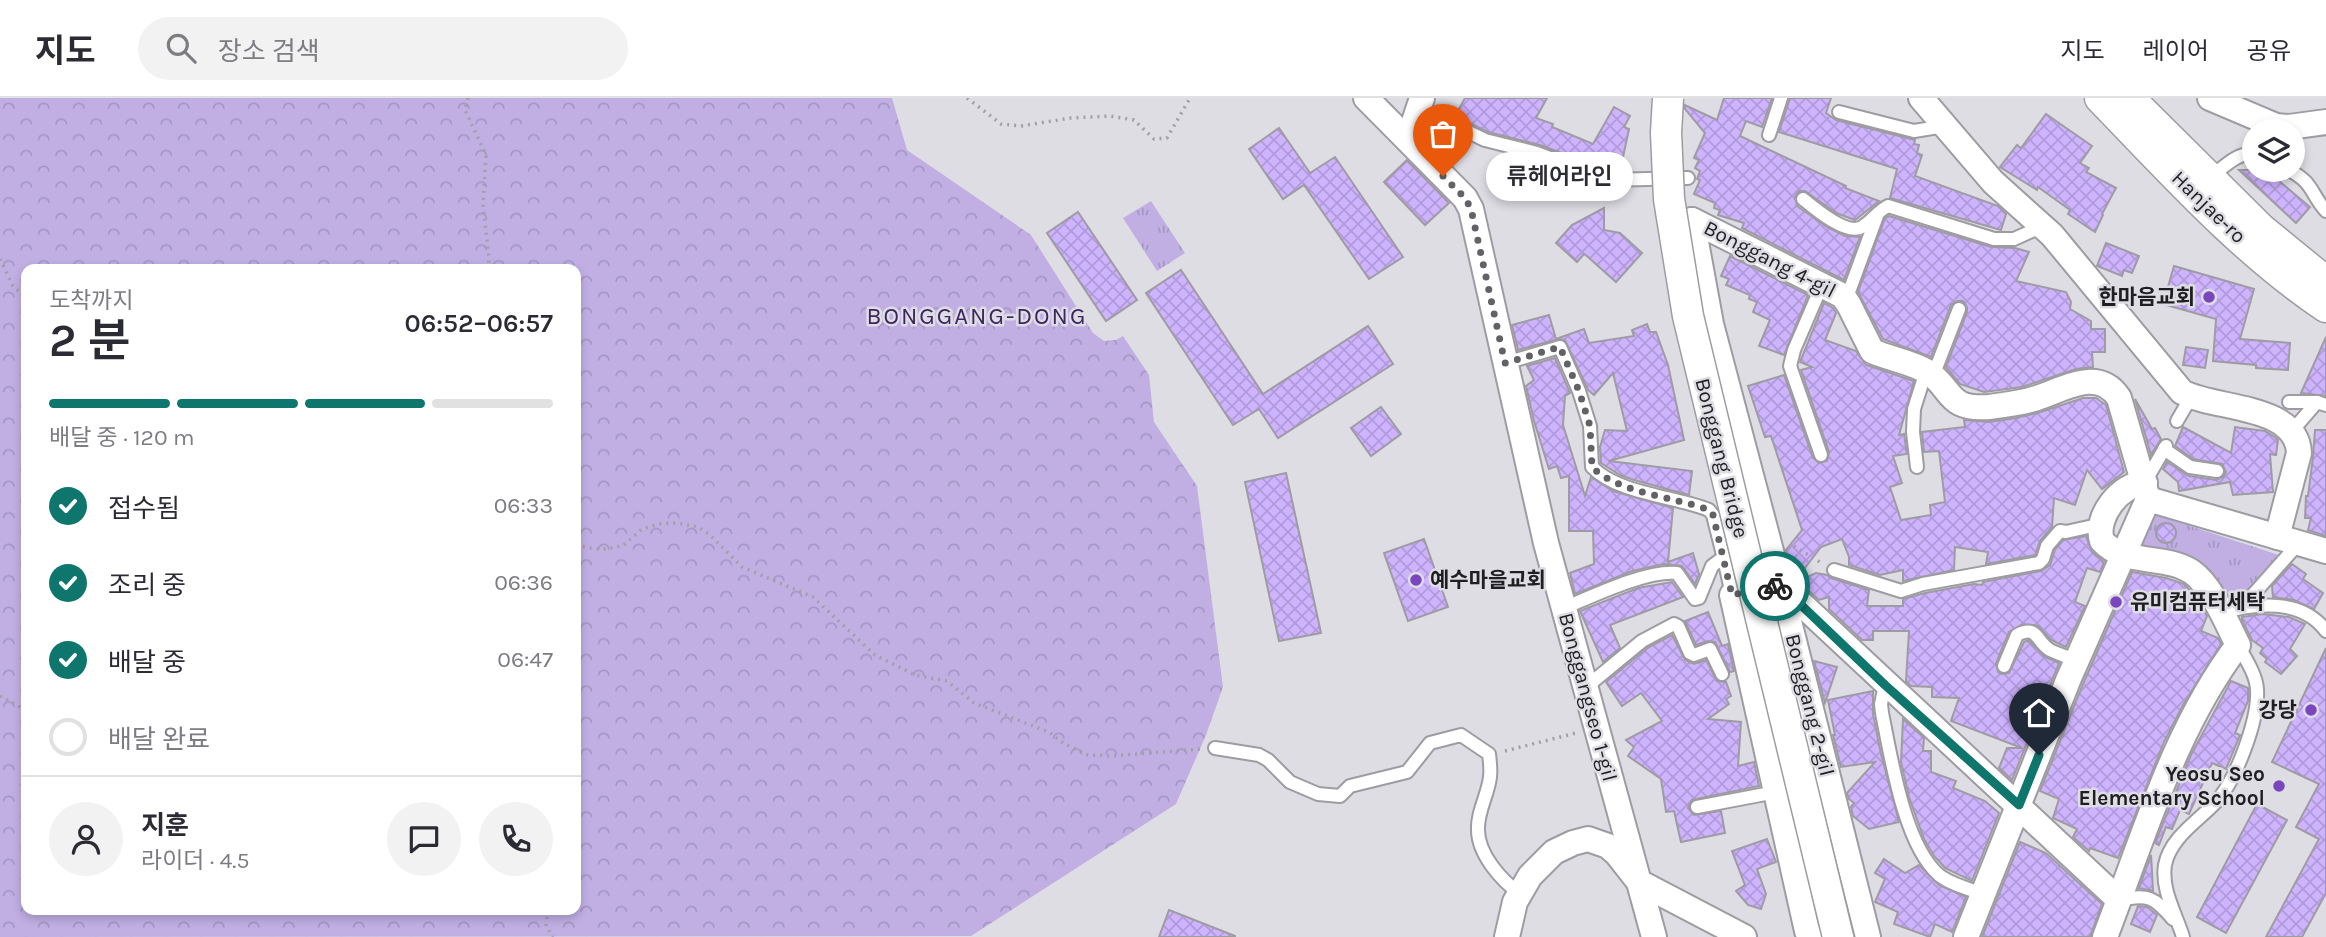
<!DOCTYPE html>
<html lang="ko">
<head>
<meta charset="utf-8">
<style>
	body { margin:0; font-family:Karla,"Noto Sans KR",sans-serif; background:#f2f2f3; color:#2b2b33; height:100vh; display:flex; flex-direction:column; font-size:26px; white-space:nowrap }
	* { box-sizing:border-box; margin:0 }
	p { font-size:23px; color:#7c7c81 }
	.icon { flex:none; width:38px; height:38px; fill:none; stroke:currentColor; stroke-width:2; stroke-linecap:round; stroke-linejoin:round }
	.map { position:relative; flex:1; overflow:hidden }
	.side { position:absolute; left:21px; top:166px; width:560px; height:651px; display:flex; flex-direction:column; background:#fff; border-radius:14px; box-shadow:0 4px 10px #0003 }
	.side>* { flex:none }
	.buttons { position:absolute; left:2242px; top:21px; display:grid; gap:14px }
	.buttons a { display:grid; place-items:center; width:63px; height:63px; border-radius:50%; background:#fff; box-shadow:0 4px 10px #0003; font-size:35px }
	.pin { position:absolute; display:grid; place-items:center; width:60px; height:60px; color:#fff; margin:-72px -30px; border-radius:50% 50% 50% 0; rotate:-45deg; box-shadow:0 0 7px #0007 }
	.pin .icon { rotate:45deg }
	.courier { position:absolute; display:grid; place-items:center; width:70px; height:70px; margin:-35px; border:5px solid #0f766e; border-radius:50%; background:#fff; color:#222; box-shadow:0 2px 9px #0007 }
	.bubble { position:absolute; height:49px; border-radius:24px; background:#fff; box-shadow:0 4px 10px #0003; font-size:23px; font-weight:600; line-height:49px; text-align:center }
	.headline em { font-style:normal; font-weight:600 }
	.headline div { display:flex; flex-direction:column-reverse }
	.headline { display:flex; align-items:center; justify-content:space-between; height:119px; padding:0 28px }
	h1 { font-size:46px; font-weight:600; line-height:52px }
	.bar { display:grid; grid-template-columns:repeat(4,1fr); gap:10px 7px; align-content:center; height:84px; padding:0 28px }
	.bar i { height:9px; border-radius:5px; background:#e1e1e2 }
	.bar .on { background:#0f766e }
	.bar p { grid-column:span 4 }
	.line { display:flex; align-items:center; gap:18px; padding:0 28px; border-top:2px solid #e1e1e2 }
	.line div { flex:1 }
	.round { display:grid; place-items:center; flex:none; width:74px; height:74px; border-radius:37px; background:#f2f2f3 }
	ol { padding:0 28px; list-style:none }
	li { display:flex; align-items:center; gap:21px; height:77px }
	li p { margin-inline-start:auto }
	li .icon { padding:7px; border-radius:50%; background:#0f766e; color:#fff; stroke-width:4 }
	li:last-child { color:#7c7c81 }
	li i { width:38px; height:38px; border:4px solid #e1e1e2; border-radius:50% }
	header { display:flex; align-items:center; gap:42px; box-sizing:border-box; height:98px; padding:0 35px; background:#fff; border-bottom:2px solid #e1e1e2 }
	header strong { font-size:33px }
	nav { display:flex; gap:38px; margin-inline-start:auto; font-size:24px }
	.search { width:490px; height:63px; background:#f2f2f3; display:flex; align-items:center; gap:18px; box-sizing:border-box; padding:0 24px; border-radius:38px; color:#7c7c81; font-size:26px }
	.map>svg:first-child { display:block }
	.grass { fill:url(#grass-tufts) }
	.forest { fill:url(#forest-crowns); fill-rule:evenodd }
	.building { fill:url(#building-cross-hatch); stroke:#9e9ca2; stroke-width:2 }
	.lines { fill:none; stroke-linecap:round; stroke-linejoin:round }
	.service-casing { stroke:#9e9ca2; stroke-width:16 }
	.minor-casing { stroke:#9e9ca2; stroke-width:28 }
	.tertiary-casing { stroke:#9e9ca2; stroke-width:33 }
	.path { stroke:#a2a0a6; stroke-width:3.5; stroke-dasharray:2 5; stroke-linecap:butt }
	.service { stroke:#fff; stroke-width:12 }
	.minor { stroke:#fff; stroke-width:24 }
	.tertiary { stroke:#fff; stroke-width:30 }
	.tertiary-bridge-casing { stroke:#9e9ca2; stroke-width:33; stroke-linecap:butt }
	.tertiary-bridge { stroke:#fff; stroke-width:30 }
	.done { stroke:#626165; stroke-width:7; stroke-dasharray:0 12.6 }
	.route { stroke:#0f766e; stroke-width:9 }
	.poi-dot { fill:#7a46bd; stroke:#dfdde4; stroke-width:2.5 }
	.labels { text-anchor:middle; stroke-width:5; stroke-linejoin:round; paint-order:stroke }
	.street-label { font-size:21px; fill:#1f1e21; stroke:#dfdde4 }
	.poi-label { font-size:21px; font-weight:bold; fill:#1f1e21; stroke:#dfdde4; text-anchor:end }
	.quarter-label { font-size:24px; letter-spacing:2px; fill:#3d255f; stroke:#dfdde4 }
</style>
</head>
<body>
<header>
<strong>지도</strong>
<div class="search"><svg class="icon" aria-label="search" viewBox="0 0 24 24"><circle cx="10" cy="10" r="6"/><path d="M15 15l6 6"/></svg>장소 검색</div>
<nav><a>지도</a><a>레이어</a><a>공유</a></nav>
</header>
<div class="map">
<svg width="2326" height="839" viewBox="0 0 2326 839">
	<defs>
		<pattern id="grass-tufts" width="24" height="20" patternUnits="userSpaceOnUse" patternTransform="scale(1.75)"><rect width="24" height="20" fill="#c1afe4"/><path d="M3 7l-1-3M5 7V3M7 7l1-3M15 17l-1-3M17 17v-4M19 17l1-3" fill="none" stroke="#a596c3"/></pattern>
		<pattern id="forest-crowns" width="20" height="18" patternUnits="userSpaceOnUse" patternTransform="scale(1.75)"><rect width="20" height="18" fill="#c1afe4"/><path d="M2 6a3 3 0 1 1 6 0M12 15a3 3 0 1 1 6 0" fill="none" stroke="#a596c3"/></pattern>
		<pattern id="building-cross-hatch" width="8" height="8" patternUnits="userSpaceOnUse" patternTransform="scale(1.75)"><rect width="8" height="8" fill="#ceb3ff"/><path d="M0 0l8 8M0 8l8-8" fill="none" stroke="#b09ada"/></pattern>
	</defs>
	<rect width="100%" height="100%" fill="#dfdde4"/>
	<g class="grass">
		<path d="M1151 103 1185 155 1157 173 1123 120Z"/>
		<path d="M2150 415 2282 458 2244 501 2236 505H2227L2144 451 2141 443Z"/>
	</g>
	<path class="forest" d="M0 0H892L907 52 1031 137 1093 235 1104 243 1116 242 1123 238 1149 277 1154 324 1197 388 1223 589 1206 637 1176 706 971 838 0 839ZM26 172H576V812H26Z"/>
	<g class="building">
		<path d="M1465 0H1547L1536 20 1553 26 1552 29 1593 46 1614 9 1630 18 1624 29 1629 31 1623 59 1614 55 1601 76 1572 59 1540 47 1488 34 1455 18Z"/>
		<path d="M1724 0H1772L1762 29 1746 23 1740 38 1846 88 1845 90 1879 103 1855 122 1836 115 1805 93H1799L1795 99 1797 108 1827 129 1845 138 1860 139 1844 182 1742 130 1744 125 1718 117 1720 112 1714 110 1715 105 1694 96 1700 82 1697 81 1700 73 1695 70 1699 62 1694 60 1705 35 1685 11V7L1717 22Z"/>
		<path d="M1790 0H1831L1826 15 1836 22 1915 42 1914 46 1919 47 1917 55 1922 57 1915 78 1998 108 2006 116 2001 132 1890 100 1897 71 1779 34Z"/>
		<path d="M2046 16 2092 48 2080 65 2089 70 2086 74 2116 90 2102 116 2103 117 2095 134 2068 116 2070 112 2038 89 2037 92 2000 69 2017 47 2021 50Z"/>
		<path d="M1279 30 1310 75 1335 59 1403 159 1369 181 1304 87 1283 101 1249 51Z"/>
		<path d="M1506 56 1534 63 1565 75 1580 85 1532 70 1515 76 1498 65Z"/>
		<path d="M1407 62 1449 105 1425 127 1384 84Z"/>
		<path d="M2239 72H2266L2310 109 2296 125Z"/>
		<path d="M1604 110V132L1620 135 1642 155 1616 184 1588 159 1584 156 1577 164 1556 145 1572 127Z"/>
		<path d="M1078 114 1137 202 1106 223 1047 135Z"/>
		<path d="M1889 118 1991 149 2015 150 2029 154 2016 183 2066 194 2071 204 2070 211 2091 223V231H2105V254H2092L2093 269 2076 271 2022 289 1984 294 1960 286 1946 269 1967 214V209L1963 203H1957L1951 207 1931 259 1883 241 1858 194 1885 120Z"/>
		<path d="M2106 145 2139 158 2132 175 2124 172 2122 178 2097 168Z"/>
		<path d="M1730 158 1808 197 1784 257 1759 248 1770 222 1753 214 1757 204 1749 201 1750 197 1726 187 1729 181 1721 178Z"/>
		<path d="M2174 168 2254 191 2240 241 2290 245 2288 272 2256 270V267L2213 263 2216 221 2163 206Z"/>
		<path d="M1181 172 1263 296 1368 228 1393 266 1278 340 1259 311 1233 327 1146 195Z"/>
		<path d="M1824 205 1833 210 1836 215 1825 242 1856 253 1866 267 1914 283 1899 337 1904 336 1907 356 1893 358 1902 385 1890 389 1901 422 1931 417 1930 407 1945 404 1939 353 1924 354 1922 334 1965 329 1964 322 1989 324 2016 320 2041 314 2083 300H2096L2106 307 2124 374 2102 391 2087 372 2075 407 2054 400 2052 429 2040 443 2035 457 1986 466 1988 454 1955 449 1954 472 1903 483V472L1880 477 1849 467V459L1842 441 1821 449 1798 479 1792 475 1786 452 1802 432 1771 338 1765 339 1748 288 1784 277 1813 360 1819 365 1827 363 1829 354 1801 272 1812 269 1800 264Z"/>
		<path d="M1549 217 1556 241 1584 231 1589 245 1634 238 1632 232 1647 226 1650 234H1656L1668 267 1684 342 1609 363 1692 373 1689 397 1634 382 1620 377 1601 365 1600 349 1605 332 1627 333 1613 275 1594 297 1588 292 1565 242 1558 241 1518 252 1512 227Z"/>
		<path d="M2326 239V298L2301 295Z"/>
		<path d="M2186 249 2208 252 2205 270 2183 267Z"/>
		<path d="M1555 260 1570 295 1565 298 1563 327 1585 398 1591 379 1613 393 1673 410 1668 464 1693 455 1699 476 1695 486 1682 468 1664 466 1632 473 1575 496 1570 475 1594 466 1593 433H1569V378L1561 380 1557 368 1549 371 1534 323 1526 288 1534 282 1527 268Z"/>
		<path d="M2135 301 2152 331 2155 330 2161 341 2151 357Z"/>
		<path d="M1381 309 1401 336 1371 358 1351 330Z"/>
		<path d="M2183 329 2231 355 2235 329 2265 333 2275 339 2278 342 2276 357 2270 356 2273 394 2233 397 2230 384 2179 393 2178 384 2163 371 2167 364 2189 378 2216 382 2223 379 2226 374 2222 366 2193 361 2175 348Z"/>
		<path d="M2315 332H2326V438L2308 432 2311 420H2305L2306 398H2308L2313 359Z"/>
		<path d="M1286 375 1321 535 1279 543 1245 384Z"/>
		<circle cx="2166" cy="435" r="10"/>
		<path d="M2086 438 2092 454 2104 464 2100 474 2087 470 2075 504 2085 508 2066 549 2051 542 2038 528 2023 526 2009 534 1996 565 1998 574 2001 576 2009 575 2024 544 2028 542 2045 559 2059 565 2012 682 1999 670 2007 650H2022L1951 623 1959 600 1932 599V589L1911 588 1906 583 1909 533H1873V542H1862L1829 511V499L1819 502 1798 483 1816 475 1827 477 1831 480 1869 492 1867 508H1903V501L1925 495 1974 486 1982 487 1983 484 2041 473 2050 467 2055 452 2063 442Z"/>
		<path d="M1424 441 1448 509 1408 523 1384 455Z"/>
		<path d="M2292 466 2306 476 2303 481 2323 495 2314 511 2294 502 2273 499 2272 488Z"/>
		<path d="M2132 474 2166 480 2184 486 2194 497 2207 518 2201 533 2218 540 2221 546 2183 607 2164 644 2118 760 2090 750 2089 753 2073 739 2077 731 2053 720 2059 701 2040 693 2083 586Z"/>
		<path d="M1672 484 1683 499 1610 527 1620 550 1603 564 1580 513 1638 490Z"/>
		<path d="M1708 514 1722 548 1728 546 1734 573 1730 574 1715 544 1708 543 1696 547 1685 523Z"/>
		<path d="M2263 516 2289 519 2305 526 2290 551 2297 558 2281 576 2265 564 2267 561 2260 555 2263 550 2252 542 2242 522V519Z"/>
		<path d="M1672 537 1685 562 1694 566 1706 562 1717 583 1726 584 1731 598 1726 601 1729 606 1708 621 1741 624 1738 668 1754 664 1759 688 1692 702 1688 710 1694 717 1721 713 1725 735 1681 744 1674 713 1666 714 1661 681 1628 658 1634 649 1626 642 1662 623 1641 595 1622 608 1606 584 1647 550Z"/>
		<path d="M2326 550V795L2302 839H2266L2319 741 2296 729 2319 686 2272 664Z"/>
		<path d="M1814 563 1837 569 1825 605Z"/>
		<path d="M2231 583 2248 590V603L2235 635 2240 637 2226 671 2212 665 2189 716 2180 712 2172 731 2166 729 2159 747 2155 745 2191 657Z"/>
		<path d="M1873 593V616L1881 656 1899 724 1869 731 1853 718 1851 709 1854 705 1849 701 1847 695 1875 664 1841 669 1833 637H1835L1828 602Z"/>
		<path d="M1903 621 1924 640 1923 653H1931V674L1956 683 1953 690 1985 703 1999 715 1972 783 1945 770 1934 758 1924 741 1909 699 1901 664Z"/>
		<path d="M2257 706 2287 722 2226 835 2197 819Z"/>
		<path d="M1767 741 1776 764 1757 771 1766 796 1761 811 1748 807 1736 793 1745 787 1732 753Z"/>
		<path d="M2020 744 2046 755 2102 806 2090 839H1982Z"/>
		<path d="M2151 757 2152 773 2153 793 2139 790Z"/>
		<path d="M1884 761 1905 775 1919 767 1939 787 1966 799 1952 834 1935 826 1930 839 1894 826 1898 814 1875 804 1885 781 1875 775Z"/>
		<path d="M2138 808 2147 809 2157 817 2150 834 2131 826Z"/>
		<path d="M1169 812 1235 838V839H1159Z"/>
	</g>
	<g class="lines">
		<g class="service-casing">
			<g id="service">
				<path d="M1839 14 1914 33 1945 28"/>
				<path d="M1435 18 1485 42 1537 55 1569 67 1601 88 1607 82 1688 80"/>
				<path d="M1769 37 1781 0"/>
				<path d="M2289 72C2314 85 2310 95 2326 113"/>
				<path d="M2208 81C2221 72 2238 52 2254 57"/>
				<path d="M1803 101C1815 111 1847 138 1862 129 1872 123 1878 113 1888 108L1994 141H2014L2043 128"/>
				<path d="M1846 202 1877 118"/>
				<path d="M1505 265 1560 249 1579 293 1590 328 1592 369C1618 396 1675 398 1709 412L1713 417 1725 465"/>
				<path d="M1933 278 1959 211"/>
				<path d="M2289 304H2317"/>
				<path d="M2177 323 2191 299"/>
				<path d="M2292 333 2317 304 2326 307"/>
				<path d="M2164 351 2190 369 2217 373"/>
				<path d="M1821 357 1790 268 1794 252 1822 187"/>
				<path d="M1917 369 1913 334 1914 311 1926 273"/>
				<path d="M2145 384 2166 348"/>
				<path d="M1834 472 1901 493 1923 486 2039 465 2043 461 2047 448 2060 433 2066 434 2102 426"/>
				<path d="M2242 509 2299 445"/>
				<path d="M1564 510C1593 498 1646 472 1677 475L1695 501 1699 500 1712 468 1720 462 1725 465 1732 497"/>
				<path d="M2221 515C2255 505 2302 500 2326 533"/>
				<path d="M2004 568 2017 537C2038 526 2036 544 2050 552 2058 556 2068 559 2077 563"/>
				<path d="M1885 587 1881 606 1882 615C1891 659 1904 747 1939 777 1950 786 1969 791 1983 796"/>
				<path d="M1585 590 1642 543 1674 526 1678 528 1690 555 1694 557 1710 551 1722 576"/>
				<path d="M1215 650 1259 657 1268 662 1290 684 1318 696 1340 698 1350 688 1407 674 1430 645 1461 637 1489 656C1490 664 1491 672 1490 679 1488 697 1477 714 1478 732 1478 756 1501 782 1519 795"/>
				<path d="M1697 709 1776 694"/>
				<path d="M2120 802C2148 795 2155 800 2173 821"/>
				<path d="M2183 839C2176 816 2161 792 2165 767 2170 740 2198 723 2215 705 2236 683 2259 621 2257 591 2256 576 2245 560 2238 547"/>
			</g>
		</g>
		<g class="minor-casing">
			<g id="minor">
				<path d="M1366 0 1465 100 1471 111 1546 445 1654 839"/>
				<path d="M1921 0 1993 84 2052 137 2182 294C2215 312 2297 306 2299 355L2277 439"/>
				<path d="M2210 0 2276 28 2289 29 2326 24"/>
				<path d="M1408 42 1422 0"/>
				<path d="M1692 122 1843 198 1849 207 1872 253C1890 261 1912 264 1928 274 1954 292 1946 312 1989 309 2005 307 2022 305 2037 300 2063 292 2098 268 2119 300L2148 401 2069 580 1966 839"/>
				<path d="M1692 122 1711 226 1780 487 1868 839"/>
				<path d="M2148 401 2326 453"/>
				<path d="M1781 487 2119 802"/>
				<path d="M1773 489 1732 497 1807 833 1812 839"/>
				<path d="M1507 839 1515 804 1530 778 1554 754 1573 745 1588 741 1608 748 1617 756 1639 784 1744 839"/>
				<path d="M2105 839C2143 741 2174 631 2238 547 2227 526 2212 488 2192 474 2165 456 2125 468 2102 443 2094 419 2121 385 2145 385"/>
			</g>
		</g>
		<g class="tertiary-casing">
			<g id="tertiary">
				<path d="M2100 0C2171 73 2241 152 2326 209"/>
				<path d="M2129 0 2260 130 2326 184"/>
			</g>
		</g>
		<g class="path">
			<path d="M468 0 465 12 486 57 483 107 489 160 488 172"/>
			<path d="M967 0 1001 26 1021 28 1071 20 1110 18 1134 22 1154 41 1167 40 1190 0"/>
			<path d="M0 161 13 188 26 200"/>
			<path d="M576 447 594 451H607L624 447 642 431 659 426 677 425 698 429 709 436 742 469 813 499 875 557 915 577 947 583 974 605 1049 634 1063 645 1088 657 1111 658 1201 651"/>
			<path d="M1794 448 1820 464"/>
			<path d="M0 598 20 609 26 616"/>
			<path d="M1505 653 1576 635"/>
			<path d="M547 819 546 828 553 839"/>
		</g>
		<use href="#service" class="service"/>
		<use href="#minor" class="minor"/>
		<use href="#tertiary" class="tertiary"/>
		<g class="tertiary-bridge-casing">
			<path id="tertiary-bridge" d="M1668 0 1666 35 1669 101 1688 218 1838 839"/>
		</g>
		<use href="#tertiary-bridge" class="tertiary-bridge"/>
	</g>
	<g class="lines">
		<path class="done" d="M1443 78 1465 100 1471 111 1505 265 1560 249 1579 293 1590 328 1592 369C1618 395 1675 399 1709 412L1713 417 1732 497 1775 488"/>
		<path class="route" d="M1775 488 1780 487 1885 587 2019 707 2039 657"/>
	</g>
	<g class="poi-dot">
		<circle cx="2209" cy="199" r="7"/>
		<circle cx="1416" cy="482" r="7"/>
		<circle cx="2116" cy="504" r="7"/>
		<circle cx="2311" cy="612" r="7"/>
		<circle cx="2279" cy="688" r="7"/>
	</g>
	<g class="labels">
		<g class="street-label">
			<text transform="translate(2209 109) rotate(44)" y="7">Hanjae-ro</text>
			<text transform="translate(1770 161) rotate(27)" y="7">Bonggang 4-gil</text>
			<text transform="translate(1722 360) rotate(76)" y="7">Bonggang Bridge</text>
			<text transform="translate(1588 599) rotate(75)" y="7">Bonggangseo 1-gil</text>
			<text transform="translate(1810 607) rotate(76)" y="7">Bonggang 2-gil</text>
		</g>
		<g class="poi-label">
			<text x="2195" y="206">한마음교회</text>
			<text x="1430" y="489" text-anchor="start">예수마을교회</text>
			<text x="2130" y="511" text-anchor="start">유미컴퓨터세탁</text>
			<text x="2297" y="619">강당</text>
			<text x="2265" y="683">Yeosu Seo<tspan x="2265" dy="24">Elementary School</tspan></text>
		</g>
		<g class="quarter-label">
			<text x="977" y="226">BONGGANG-DONG</text>
		</g>
	</g>
</svg>
<div class="buttons">
<a><svg class="icon" aria-label="layers" viewBox="0 0 24 24"><path d="M12 4l9 5-9 5-9-5zM3 14l9 5 9-5"/></svg></a>
</div>
<div class="pin" style="left:1443px;top:78px;background:#ea580c"><svg class="icon" aria-label="bag" viewBox="0 0 24 24"><path d="M5 8h14l-1 12H6zM9 8a3 3 0 0 1 6 0"/></svg></div>
<div class="pin" style="left:2039px;top:657px;background:#1f2937"><svg class="icon" aria-label="home" viewBox="0 0 24 24"><path d="M3 11l9-7 9 7M6 9v11h12V9"/></svg></div>
<div class="courier" style="left:1775px;top:488px"><svg class="icon" aria-label="bike" viewBox="0 0 24 24"><circle cx="6" cy="16" r="4"/><circle cx="18" cy="16" r="4"/><path d="M6 16l4-8h5l3 8M10 8l3 8H6M13 5h3"/></svg></div>
<div class="bubble" style="left:1486px;top:54px;width:147px">류헤어라인</div>
<section class="side">
<div class="headline"><div><h1>2 분</h1><p>도착까지</p></div><em>06:52–06:57</em></div>
<div class="bar"><i class="on"></i><i class="on"></i><i class="on"></i><i></i><p>배달 중 · 120 m</p></div>
<ol>
<li><svg class="icon" aria-label="check" viewBox="0 0 24 24"><path d="M5 12l5 5 9-10"/></svg>접수됨<p>06:33</p></li>
<li><svg class="icon" aria-label="check" viewBox="0 0 24 24"><path d="M5 12l5 5 9-10"/></svg>조리 중<p>06:36</p></li>
<li><svg class="icon" aria-label="check" viewBox="0 0 24 24"><path d="M5 12l5 5 9-10"/></svg>배달 중<p>06:47</p></li>
<li><i></i>배달 완료</li>
</ol>
<div class="line" style="height:126px"><a class="round"><svg class="icon" aria-label="person" viewBox="0 0 24 24"><circle cx="12" cy="8" r="4"/><path d="M4 21q1-7 8-7t8 7"/></svg></a><div><b>지훈</b><p>라이더 · 4.5</p></div><a class="round"><svg class="icon" aria-label="chat" viewBox="0 0 24 24"><path d="M4 5h16v11H9l-5 4z"/></svg></a><a class="round"><svg class="icon" aria-label="phone" viewBox="0 0 24 24"><path d="M5 4h4l2 5-3 2q2 4 5 5l2-3 5 2v4C11 20 4 13 5 4z"/></svg></a></div>
</section>
</div>
</body>
</html>
